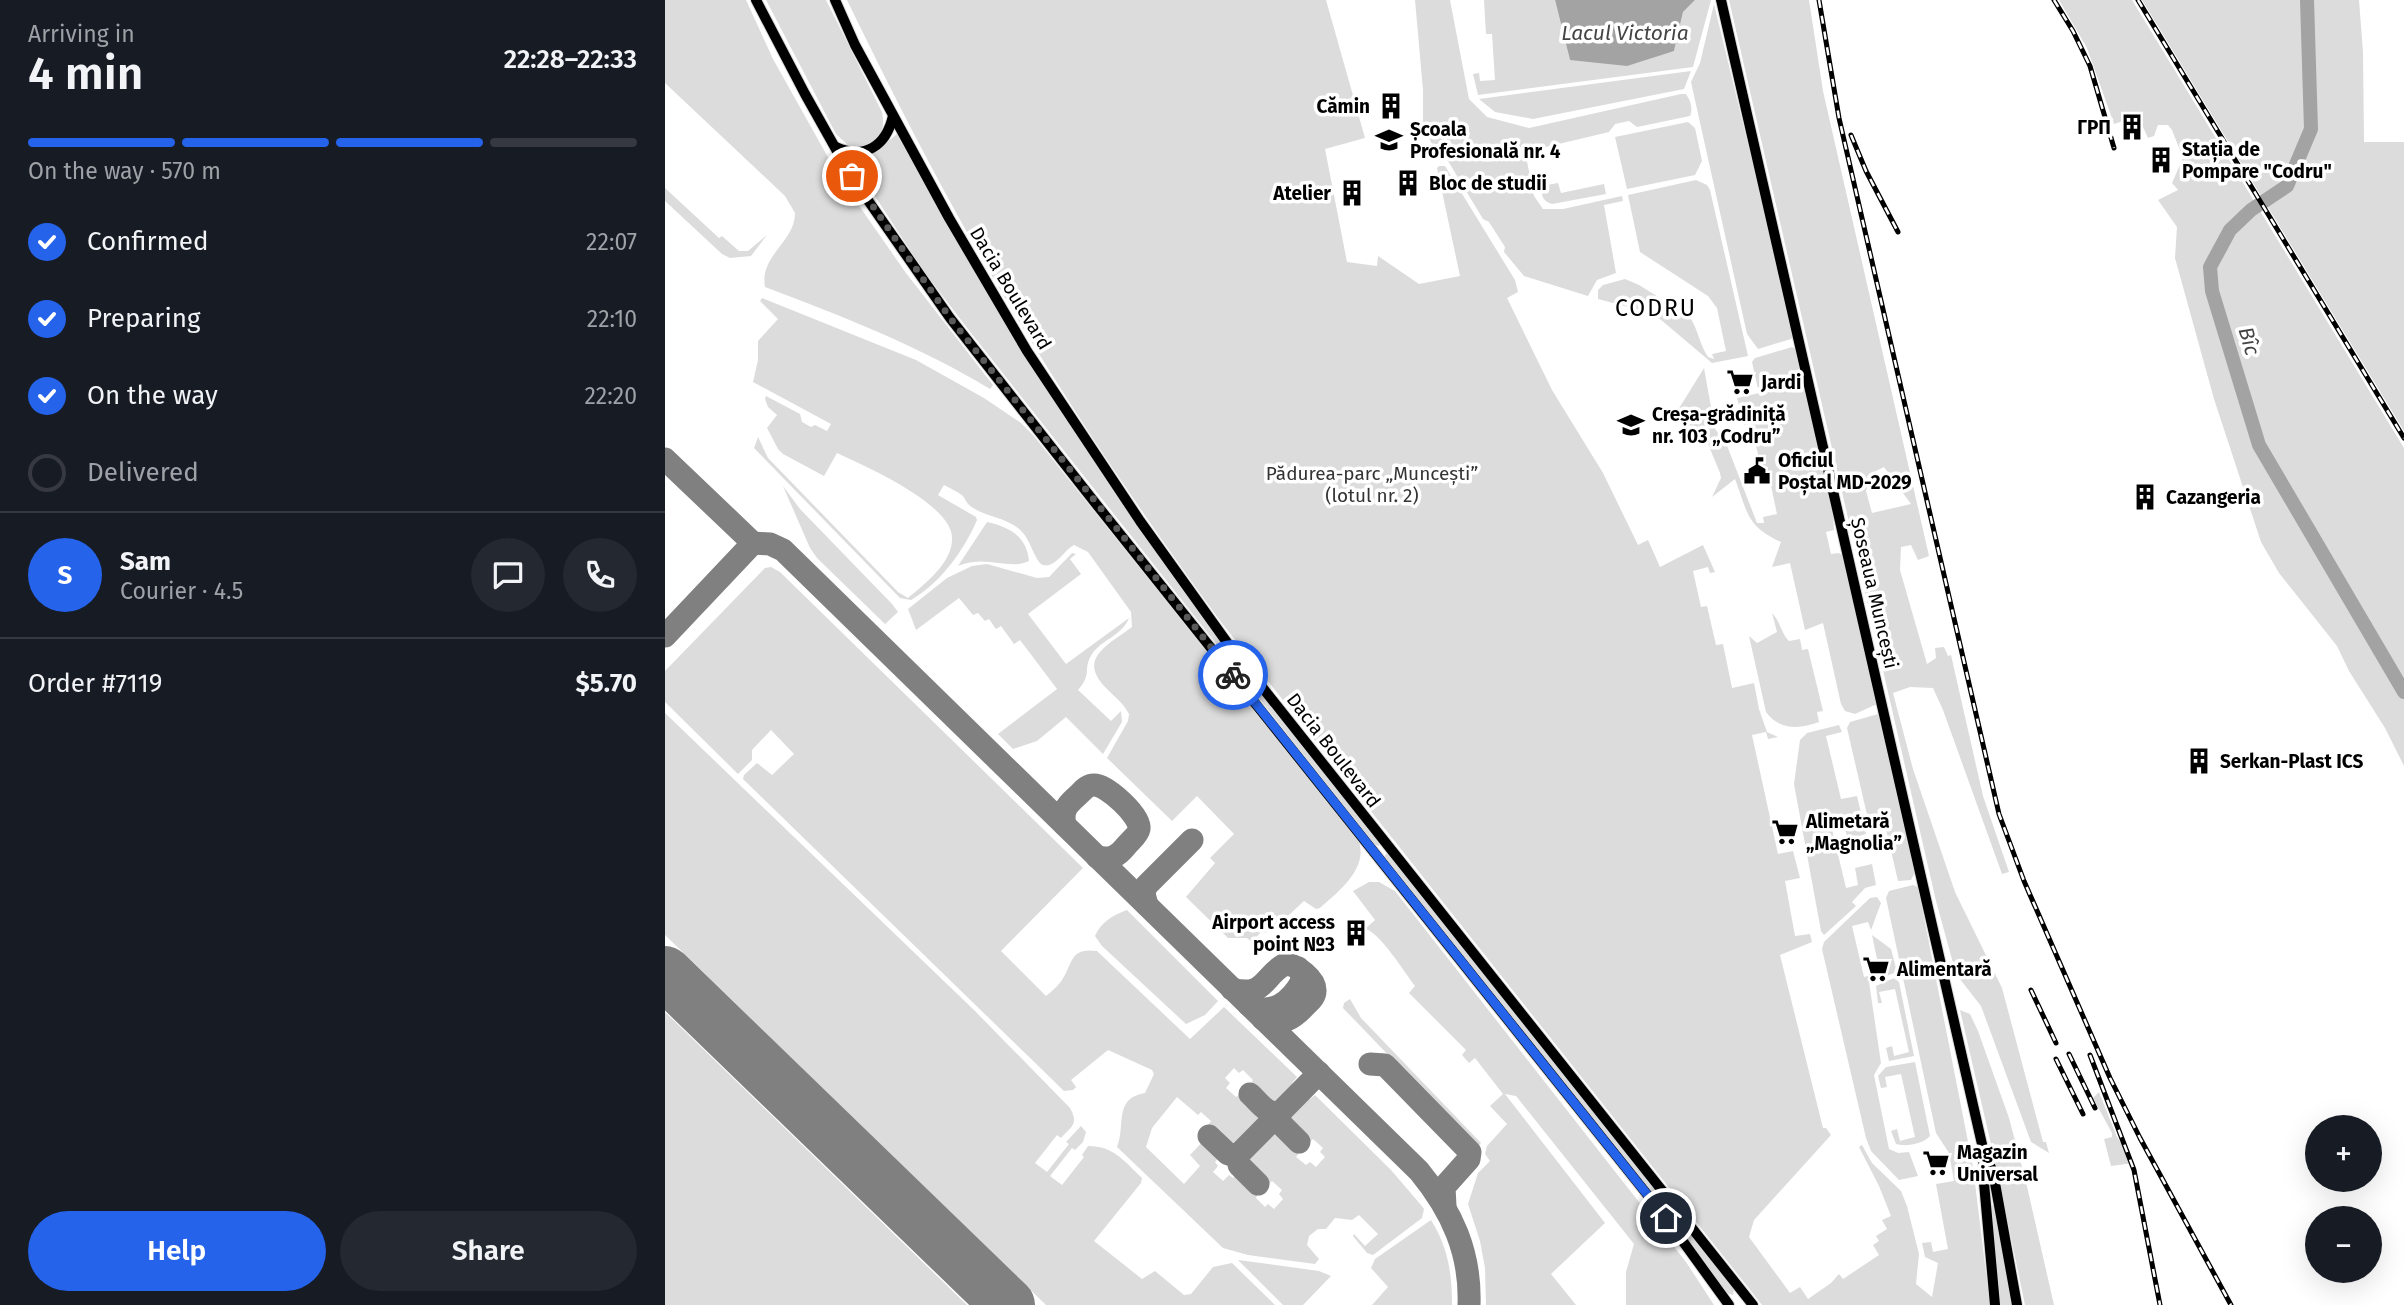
<!DOCTYPE html>
<html lang="en">
<head>
<meta charset="utf-8">
<style>
	body { margin:0; font-family:"Fira Sans",sans-serif; background:#242831; color:#f1f3f6; height:100vh; display:flex; flex-direction:column; font-size:26px; white-space:nowrap }
	* { box-sizing:border-box; margin:0 }
	p { font-size:23px; color:#9ea1a6 }
	.icon { flex:none; width:38px; height:38px; fill:none; stroke:currentColor; stroke-width:2; stroke-linecap:round; stroke-linejoin:round }
	.map { position:relative; flex:1; overflow:hidden }
	.side { display:flex; flex-direction:column; background:#171b24; width:665px }
	.side>* { flex:none }
	.fabs { position:absolute; left:1640px; top:1115px; display:grid; gap:14px }
	.fabs a { display:grid; place-items:center; width:77px; height:77px; border-radius:50%; background:#171b24; box-shadow:0 7px 28px #0002; font-size:35px }
	.pin { position:absolute; display:grid; place-items:center; width:60px; height:60px; color:#fff; margin:-30px; border:4px solid #fff; border-radius:50%; box-shadow:0 2px 7px #0007 }
	.courier { position:absolute; display:grid; place-items:center; width:70px; height:70px; margin:-35px; border:5px solid #2563eb; border-radius:50%; background:#fff; color:#222; box-shadow:0 2px 9px #0007 }
	.overview em { font-style:normal; font-weight:600 }
	.overview div { display:flex; flex-direction:column-reverse }
	.overview { display:flex; align-items:center; justify-content:space-between; height:119px; padding:0 28px }
	h1 { font-size:46px; font-weight:600; line-height:52px }
	.bar { display:grid; grid-template-columns:repeat(4,1fr); gap:10px 7px; align-content:center; height:84px; padding:0 28px }
	.bar i { height:9px; border-radius:5px; background:#363941 }
	.bar .current { background:#2563eb }
	.bar p { grid-column:span 4 }
	.line { display:flex; align-items:center; gap:18px; padding:0 28px; border-top:2px solid #363941 }
	.line div { flex:1 }
	.round { display:grid; place-items:center; flex:none; width:74px; height:74px; border-radius:37px; background:#242831 }
	ol { padding:0 28px; list-style:none }
	li { display:flex; align-items:center; gap:21px; height:77px }
	li p { margin-inline-start:auto }
	li .icon { padding:7px; border-radius:50%; background:#2563eb; color:#fff; stroke-width:4 }
	li:last-child { color:#9ea1a6 }
	li i { width:38px; height:38px; border:4px solid #363941; border-radius:50% }
	.primary-button { display:flex; gap:14px; margin-top:auto; padding:14px 28px }
	.primary-button a { flex:1; height:80px; border-radius:42px; background:#2563eb; color:#fff; font-size:28px; font-weight:600; line-height:80px; text-align:center }
	.primary-button a+a { background:#242831; color:#f1f3f6 }
	main { display:flex; flex:1; min-height:0 }
	.map>svg:first-child { display:block }
	.green { fill:#dcdcdc; fill-rule:evenodd }
	.water { fill:#a3a3a3 }
	.lines { fill:none; stroke-linecap:round; stroke-linejoin:round }
	.river { stroke:#a3a3a3; stroke-width:14 }
	.taxiway { stroke:#808080; stroke-width:23 }
	.runway { stroke:#808080; stroke-width:54 }
	.primary-casing { stroke:#dbdbdb; stroke-width:12 }
	.primary { stroke:#000; stroke-width:10 }
	.rail-casing { stroke:#000; stroke-width:5 }
	.rail { stroke:#fff; stroke-width:2.5; stroke-dasharray:8; stroke-linecap:butt }
	.done { stroke:#595959; stroke-width:7; stroke-dasharray:0 12.6 }
	.route { stroke:#2563eb; stroke-width:9 }
	.labels { text-anchor:middle; stroke-width:7; stroke-linejoin:round; paint-order:stroke }
	.poi-label { font-size:19px; font-weight:bold; fill:#000; stroke:#fff; text-anchor:start }
	.street-label { font-size:19px; fill:#000; stroke:#fff }
	.park-label { font-size:19px; fill:#333; stroke:#fff }
	.water-label { font-size:21px; font-style:italic; fill:#444; stroke:#fff }
	.quarter-label { font-size:23px; letter-spacing:2px; fill:#000; stroke:#fff }
</style>
</head>
<body>
<main>
<section class="side">
<div class="overview"><div><h1>4 min</h1><p>Arriving in</p></div><em>22:28–22:33</em></div>
<div class="bar"><i class="current"></i><i class="current"></i><i class="current"></i><i></i><p>On the way · 570 m</p></div>
<ol>
<li><svg class="icon" aria-label="check" viewBox="0 0 24 24"><path d="M5 12l5 5 9-10"/></svg>Confirmed<p>22:07</p></li>
<li><svg class="icon" aria-label="check" viewBox="0 0 24 24"><path d="M5 12l5 5 9-10"/></svg>Preparing<p>22:10</p></li>
<li><svg class="icon" aria-label="check" viewBox="0 0 24 24"><path d="M5 12l5 5 9-10"/></svg>On the way<p>22:20</p></li>
<li><i></i>Delivered</li>
</ol>
<div class="line" style="height:126px"><b class="round" style="background:#2563eb;color:#fff">S</b><div><b>Sam</b><p>Courier · 4.5</p></div><a class="round"><svg class="icon" aria-label="chat" viewBox="0 0 24 24"><path d="M4 5h16v11H9l-5 4z"/></svg></a><a class="round"><svg class="icon" aria-label="phone" viewBox="0 0 24 24"><path d="M5 4h4l2 5-3 2q2 4 5 5l2-3 5 2v4C11 20 4 13 5 4z"/></svg></a></div>
<div class="line" style="height:91px"><div>Order #7119</div><b>$5.70</b></div>
<div class="primary-button"><a>Help</a><a>Share</a></div>
</section>
<div class="map">
<svg width="1739" height="1305" viewBox="0 0 1739 1305">
	<rect width="100%" height="100%" fill="#fff"/>
	<g class="green">
		<path d="M0 0H81L108 59 174 177 241 273 328 385 325 389C254 346 177 316 100 287 94 256 130 242 130 213L120 196 0 83Z"/>
		<path d="M101 0H161L217 112C222 140 208 145 185 147L171 134Z"/>
		<path d="M182 0H661L700 138 660 149 682 262 712 266 713 256 754 284 795 276 772 168 774 166H780L850 280 853 292 842 298 887 390 938 473 973 545 983 540 995 567 1038 545 1050 572 1045 573 1043 567 1028 571 1036 607 1042 606 1051 645 1058 644 1067 688 1089 683 1094 709 1102 732 1113 737 1103 739 1101 732 1087 735 1113 854 1128 851 1135 878 1120 881 1130 936 1145 934 1147 942 1115 955 1158 1128H1161L1166 1135 1089 1220 1084 1237 1125 1293 1135 1287 1143 1299 1166 1283 1174 1274 1178 1279 1214 1255 1208 1245 1214 1241 1211 1236 1222 1229 1217 1220 1226 1216 1214 1186 1194 1147 1197 1145 1207 1163 1236 1191 1242 1206 1254 1254 1251 1284 1267 1297 1273 1263 1260 1257 1257 1243 1266 1242 1268 1252 1283 1249 1271 1184 1289 1181 1284 1153 1271 1133 1221 898 1224 891 1248 885 1253 887 1308 1167 1325 1305H1097L556 622C476 513 401 402 333 286 278 193 229 97 182 0Z"/>
		<path d="M750 0H785L804 99 822 117 864 128 1016 94H1021C1026 101 1028 109 1025 116L972 127 964 121 950 124 944 132 860 152 869 196 878 209H898L957 196 958 201 939 205 951 273 932 280 923 296 859 276 839 252 840 247 824 222 818 219 783 161 768 146 758 126V90Z"/>
		<path d="M819 0H890L905 60 1009 51 1018 12 1030 0H1046L1028 67 813 95 808 74 814 73 815 81 830 80 827 34H821Z"/>
		<path d="M1064 0H1144L1158 91 1264 556 1253 560 1246 545 1236 547 1235 570 1262 664 1271 658 1270 648 1279 647 1283 656 1286 655 1318 796 1344 872 1337 874 1278 710 1268 688 1245 687 1228 693 1248 769 1290 892 1337 988 1378 1142H1381L1384 1153 1366 1142 1316 1006 1291 974 1271 901ZM1219 467 1246 504 1207 513 1201 491 1207 473Z"/>
		<path d="M1394 0H1467L1739 448V766L1720 728 1684 671 1672 646 1614 573 1596 542 1549 399 1510 258 1512 227 1493 200 1513 190 1507 183 1518 158 1507 130 1503 125H1493L1489 136 1483 138 1473 116 1449 124 1422 48Z"/>
		<path d="M1477 0H1694L1698 52 1699 142H1739V431Z"/>
		<path d="M1049 4 1129 335 1126 339 1093 349 1082 334 1026 82 1035 63Z"/>
		<path d="M1026 71 1019 89 868 119 830 112 814 99Z"/>
		<path d="M1023 122 1030 128 1037 161 1030 175 962 189 950 137Z"/>
		<path d="M233 133 329 304 388 400 454 500 562 650 714 842V846L710 845 299 324 258 270 187 161 213 150Z"/>
		<path d="M1031 180 1042 185 1045 190 1083 356 1047 363 995 319 982 312 933 299V290L938 285 960 279 974 285 1024 316C1033 328 1034 344 1043 357L1049 359 1047 354 1061 351 1052 308 1043 296 975 252 963 195Z"/>
		<path d="M893 183 896 193 939 184 941 194 887 204C877 201 877 196 876 186Z"/>
		<path d="M0 188 54 238 57 236 74 251H83L102 235 86 256 65 258 57 254 0 201Z"/>
		<path d="M97 298 251 360 319 398 356 423 368 435 694 842C703 869 673 892 655 908L651 909 639 901 611 927 605 928 600 933 597 931 587 942 582 938H563L521 897 550 863 545 858 569 834 532 796 507 821 442 758 463 721 464 714C459 704 450 697 442 689 411 659 443 645 467 627L466 612 423 552 409 545C399 550 391 568 378 565 371 563 365 540 358 533 345 517 320 518 304 505 302 503 300 499 298 496 293 492 285 488 279 485L273 495 311 517 312 520C298 552 276 582 246 600L235 598 89 448 93 437 103 458 233 592 243 598C260 584 288 562 287 538 287 504 200 466 172 453L159 476 118 454 113 449 102 428 112 415 103 407 100 399 101 396 135 414 137 422 146 427 150 425 162 431 166 424 88 382 93 360V341L113 319 95 301Z"/>
		<path d="M1127 347 1132 350 1168 516 1169 530 1161 532 1166 554 1174 553 1179 556 1212 704 1190 714 1180 711 1176 704 1158 623 1140 630 1125 563 1107 567 1116 542C1081 526 1083 513 1070 479L1047 497 1056 478 1055 473 1041 439 1015 417 1013 410 1039 368 1050 429 1061 443 1092 523H1099L1098 517 1112 514 1103 472H1097L1086 424 1079 425 1072 398 1094 393 1087 362 1090 358Z"/>
		<path d="M118 486 135 509 227 604 233 612 220 624 152 558 145 548Z"/>
		<path d="M322 522C344 527 362 536 364 561 344 571 322 554 293 566Z"/>
		<path d="M407 553 411 554 405 559 416 574 363 614 401 664 464 618C457 636 437 639 427 654 417 670 428 673 413 690L446 721 456 711 457 722 438 754 401 717 372 741 348 749 333 734 392 689 355 640 349 644 336 626 331 629 324 619 320 621 313 613 308 615 294 598 251 630 243 609 282 578 307 566 322 564 372 578 384 577Z"/>
		<path d="M106 567 115 572 418 868 336 951 381 996C386 992 393 986 397 980 408 963 405 947 432 951L525 1039 559 1007 632 1077 627 1083 630 1086 626 1091 627 1093 616 1104 614 1103 610 1108 606 1104 604 1106 588 1091 590 1088 585 1084 588 1080 578 1070 574 1073 569 1068 560 1078 565 1083 561 1088 571 1097 575 1094 580 1099 582 1097 598 1112 596 1115 599 1118 576 1146 573 1144 568 1149 565 1147 563 1148 547 1132 548 1130 543 1125 546 1121 536 1112 533 1115 512 1097 487 1128 481 1147 519 1184 535 1166 525 1155 540 1139 557 1154 550 1162 553 1166 548 1172 558 1181 564 1175 568 1178 574 1172 590 1187 588 1189 593 1194 591 1198 600 1207 603 1204 609 1209 618 1199 614 1194 617 1190 607 1181 604 1184 598 1179 596 1180 580 1165 581 1163 578 1160 603 1131 605 1133 610 1128 613 1131 615 1129 631 1145 630 1147 635 1152 631 1157 641 1165 645 1162 651 1167 660 1157 655 1152 658 1148 648 1139 645 1142 640 1137 638 1139 621 1123 623 1121 620 1117 634 1100 636 1101 641 1096 645 1099 650 1095 726 1170 756 1205 759 1209 757 1218 708 1255 702 1253 688 1236 689 1234 700 1246 713 1234 694 1215 687 1220 670 1218 661 1229H653L644 1236 642 1245 654 1259 650 1264 583 1255 558 1248 452 1147C461 1126 448 1098 480 1093L489 1074 487 1070 443 1050 406 1080 411 1087 408 1090 399 1091 78 779 79 775 92 763 107 775 129 754 106 730 87 750V760L73 774 0 702V671L100 568Z"/>
		<path d="M1107 613C1115 621 1116 633 1124 641L1135 639 1137 650 1143 649 1158 711 1152 712 1154 722C1135 729 1115 731 1101 712L1084 636 1092 643 1112 632Z"/>
		<path d="M0 713 310 1011 405 1108C414 1124 407 1126 396 1138L392 1135 370 1163 382 1172 404 1144 401 1142 416 1126 421 1132 418 1142 410 1150 407 1148 385 1176 397 1185 419 1157 417 1155 423 1146C449 1146 459 1161 477 1178L476 1183 429 1241 477 1279 490 1271 519 1295 526 1294 548 1267 567 1263 610 1305H381L0 935Z"/>
		<path d="M1213 714 1250 872 1246 880 1233 881 1218 816 1203 819 1182 728 1185 722Z"/>
		<path d="M1174 725 1177 732 1161 736 1176 799 1192 796 1201 834 1183 839 1178 822 1166 825 1181 888 1193 885 1190 868 1207 864 1211 885 1200 888 1187 902 1191 906 1159 935 1156 931 1129 784 1135 740 1142 733Z"/>
		<path d="M721 854H725L1069 1289 1068 1295 1062 1293 1009 1221 719 857Z"/>
		<path d="M704 882H714L730 891 1021 1262 1049 1305H961V1272L969 1244 851 1096 840 1094 940 1223 886 1274 911 1305H821L820 1268 815 1241 803 1204 813 1173 825 1161 820 1154 822 1146 842 1124 825 1106 838 1094 810 1058 804 1063 797 1055 801 1050 744 993 750 986C740 973 714 931 700 929L710 920 688 891Z"/>
		<path d="M1212 897 1216 903 1206 930 1203 922 1187 926 1199 977 1215 973 1207 935 1226 949 1232 972 1204 982 1216 1063 1209 1075 1224 1149 1233 1153 1244 1152 1253 1176 1234 1180 1206 1151 1201 1138 1157 949 1159 942 1205 898Z"/>
		<path d="M462 910 553 1001 540 1015 521 1024 437 946 430 936C436 922 448 915 462 910Z"/>
		<path d="M1229 978 1234 982 1249 1056 1224 1061 1221 1048 1227 1046 1229 1056 1244 1052 1230 989 1214 992 1217 1003H1213L1211 986Z"/>
		<path d="M685 999 696 1018 816 1143 813 1146H811L678 1008 679 1003Z"/>
		<path d="M1295 1010 1305 1014 1313 1031 1344 1118 1361 1182 1389 1305H1360L1331 1166Z"/>
		<path d="M0 1012 302 1305H0Z"/>
		<path d="M1250 1062 1265 1136C1258 1144 1241 1147 1231 1144L1226 1131 1232 1129 1235 1141 1250 1137 1236 1074 1220 1077 1222 1087 1216 1088 1213 1076 1221 1067Z"/>
		<path d="M1434 1092 1452 1137 1469 1163 1446 1166 1439 1139 1447 1137V1133L1428 1098Z"/>
		<path d="M1326 1205H1329L1348 1305H1334Z"/>
		<path d="M766 1220C783 1247 787 1273 787 1305H707L723 1287 706 1268 710 1259Z"/>
		<path d="M573 1260 654 1271 666 1276 638 1305H618Z"/>
	</g>
	<path class="water" d="M890 0H1030L1018 12 1009 51 962 66 905 60Z"/>
	<g class="lines">
		<path class="river" d="M1642 0 1646 129 1622 186 1586 210 1565 230 1545 267 1547 291 1594 445 1739 692"/>
		<g class="taxiway">
			<path d="M0 459 88 543 0 636"/>
			<path d="M88 543 105 544 118 550 754 1171C787 1211 806 1253 804 1305"/>
			<path d="M400 825C397 811 401 806 411 797 417 792 421 785 429 785 442 785 476 816 474 829 473 835 465 841 461 846 452 857 446 860 432 857"/>
			<path d="M482 905 479 894 481 886 527 840"/>
			<path d="M567 989C600 998 598 976 620 964 631 964 651 979 650 991 650 997 645 1001 641 1005 628 1019 618 1026 598 1019"/>
			<path d="M584 1005C607 1017 626 1001 637 981L636 972 633 968"/>
			<path d="M705 1064 720 1065 805 1152 804 1159 779 1187 780 1206"/>
			<path d="M585 1094C594 1102 602 1116 615 1112"/>
			<path d="M614 1114 616 1124 634 1142"/>
			<path d="M544 1136 563 1154 573 1155"/>
			<path d="M573 1155 654 1073"/>
			<path d="M573 1155 574 1165 593 1184"/>
		</g>
		<path class="runway" d="M0 973 343 1305"/>
		<g class="primary-casing">
			<g id="primary">
				<path d="M91 0 140 94 186 176 285 318 435 509 1001 1218 1064 1305"/>
				<path d="M170 0 190 45 284 218 362 351 475 521 566 648 1088 1305"/>
				<path d="M1056 0 1319 1153 1328 1172 1352 1305"/>
				<path d="M171 147C200 160 221 146 228 116"/>
				<path d="M1319 1155 1318 1172 1330 1305"/>
			</g>
		</g>
		<use href="#primary" class="primary"/>
		<g class="rail-casing">
			<g id="rail">
				<path d="M1154 0 1174 118 1334 814 1359 881 1445 1078 1475 1138 1566 1305"/>
				<path d="M1389 0 1408 31 1425 66 1449 148"/>
				<path d="M1473 0 1739 438"/>
				<path d="M1186 135 1201 171 1233 232"/>
				<path d="M1366 990 1391 1043"/>
				<path d="M1404 1054 1430 1108"/>
				<path d="M1425 1055 1469 1170 1495 1305"/>
				<path d="M1391 1059 1418 1114"/>
			</g>
		</g>
		<use href="#rail" class="rail"/>
	</g>
	<g class="lines">
		<path class="done" d="M187 176 285 318 568 675"/>
		<path class="route" d="M568 675 1001 1218"/>
	</g>
	<defs>
		<g id="building-bare" transform="scale(2.1)"><path d="M-4-6H4V6H1V3H-1V6H-4ZM-2.5-4.3h1.7v1.8h-1.7ZM.8-4.3h1.7v1.8H.8ZM-2.5-1h1.7V.8h-1.7ZM.8-1h1.7V.8H.8Z" fill="#000" stroke="#fff" stroke-width="2.5" paint-order="stroke"/></g>
		<g id="university-bare" transform="scale(2.1)"><path d="M0-5L7-2L0 1L-7-2ZM-4 1L0 2.5L4 1V4Q0 6-4 4Z" fill="#000" stroke="#fff" stroke-width="2.5" paint-order="stroke"/></g>
		<g id="supermarket-bare" transform="scale(2.1)"><path d="M-6-5.5h2.5l.6 2H6L4.5 2H-2.5L-4.4-4H-6ZM-1.5 3.2a1.3 1.3 0 1 0 .1 0ZM3 3.2a1.3 1.3 0 1 0 .1 0Z" fill="#000" stroke="#fff" stroke-width="2.5" paint-order="stroke"/></g>
		<g id="school-bare" transform="scale(2.1)"><path d="M0-5L7-2L0 1L-7-2ZM-4 1L0 2.5L4 1V4Q0 6-4 4Z" fill="#000" stroke="#fff" stroke-width="2.5" paint-order="stroke"/></g>
		<g id="civic-bare" transform="scale(2.1)"><path d="M-.6-6.5H3V-4.5H.6V-3L4-1V1h2V6H-6V1h2V-1L-.6-3ZM-1.2 2.5V6h2.4V2.5Z" fill="#000" stroke="#fff" stroke-width="2.5" paint-order="stroke"/></g>
	</defs>
	<g fill-rule="evenodd">
		<use href="#building-bare" x="726" y="106"/>
		<use href="#building-bare" x="1467" y="127"/>
		<use href="#university-bare" x="724" y="140"/>
		<use href="#building-bare" x="1496" y="160"/>
		<use href="#building-bare" x="743" y="183"/>
		<use href="#building-bare" x="687" y="193"/>
		<use href="#supermarket-bare" x="1075" y="382"/>
		<use href="#school-bare" x="966" y="425"/>
		<use href="#civic-bare" x="1092" y="471"/>
		<use href="#building-bare" x="1480" y="497"/>
		<use href="#building-bare" x="1534" y="761"/>
		<use href="#supermarket-bare" x="1120" y="832"/>
		<use href="#building-bare" x="691" y="933"/>
		<use href="#supermarket-bare" x="1211" y="969"/>
		<use href="#supermarket-bare" x="1271" y="1163"/>
	</g>
	<g class="labels">
		<g class="poi-label">
			<text x="705" y="113" text-anchor="end">Cămin</text>
			<text x="1446" y="134" text-anchor="end">ГРП</text>
			<text x="745" y="136">Școala<tspan x="745" dy="22">Profesională nr. 4</tspan></text>
			<text x="1517" y="156">Stația de<tspan x="1517" dy="22">Pompare "Codru"</tspan></text>
			<text x="764" y="190">Bloc de studii</text>
			<text x="666" y="200" text-anchor="end">Atelier</text>
			<text x="1096" y="389">Jardi</text>
			<text x="987" y="421">Creșa-grădiniță<tspan x="987" dy="22">nr. 103 „Codru”</tspan></text>
			<text x="1113" y="467">Oficiul<tspan x="1113" dy="22">Poștal MD-2029</tspan></text>
			<text x="1501" y="504">Cazangeria</text>
			<text x="1555" y="768">Serkan-Plast ICS</text>
			<text x="1141" y="828">Alimetară<tspan x="1141" dy="22">„Magnolia”</tspan></text>
			<text x="670" y="929" text-anchor="end">Airport access<tspan x="670" dy="22">point №3</tspan></text>
			<text x="1232" y="976">Alimentară</text>
			<text x="1292" y="1159">Magazin<tspan x="1292" dy="22">Universal</tspan></text>
		</g>
		<g class="street-label">
			<text transform="translate(346 288) rotate(59)" y="7">Dacia Boulevard</text>
			<text transform="translate(1210 593) rotate(77)" y="7">Șoseaua Muncești</text>
			<text transform="translate(669 750) rotate(52)" y="7">Dacia Boulevard</text>
		</g>
		<g class="park-label">
			<text x="707" y="480">Pădurea-parc „Muncești”<tspan x="707" dy="22">(lotul nr. 2)</tspan></text>
		</g>
		<g class="water-label">
			<text x="960" y="40">Lacul Victoria</text>
			<text transform="translate(1584 341) rotate(73)" y="7">Bîc</text>
		</g>
		<g class="quarter-label">
			<text x="991" y="316">CODRU</text>
		</g>
	</g>
</svg>
<div class="fabs">
<a>+</a>
<a>−</a>
</div>
<div class="pin" style="left:187px;top:176px;background:#ea580c"><svg class="icon" aria-label="bag" viewBox="0 0 24 24"><path d="M5 8h14l-1 12H6zM9 8a3 3 0 0 1 6 0"/></svg></div>
<div class="pin" style="left:1001px;top:1218px;background:#1f2937"><svg class="icon" aria-label="home" viewBox="0 0 24 24"><path d="M3 11l9-7 9 7M6 9v11h12V9"/></svg></div>
<div class="courier" style="left:568px;top:675px"><svg class="icon" aria-label="bike" viewBox="0 0 24 24"><circle cx="6" cy="16" r="4"/><circle cx="18" cy="16" r="4"/><path d="M6 16l4-8h5l3 8M10 8l3 8H6M13 5h3"/></svg></div>
</div>
</main>
</body>
</html>
